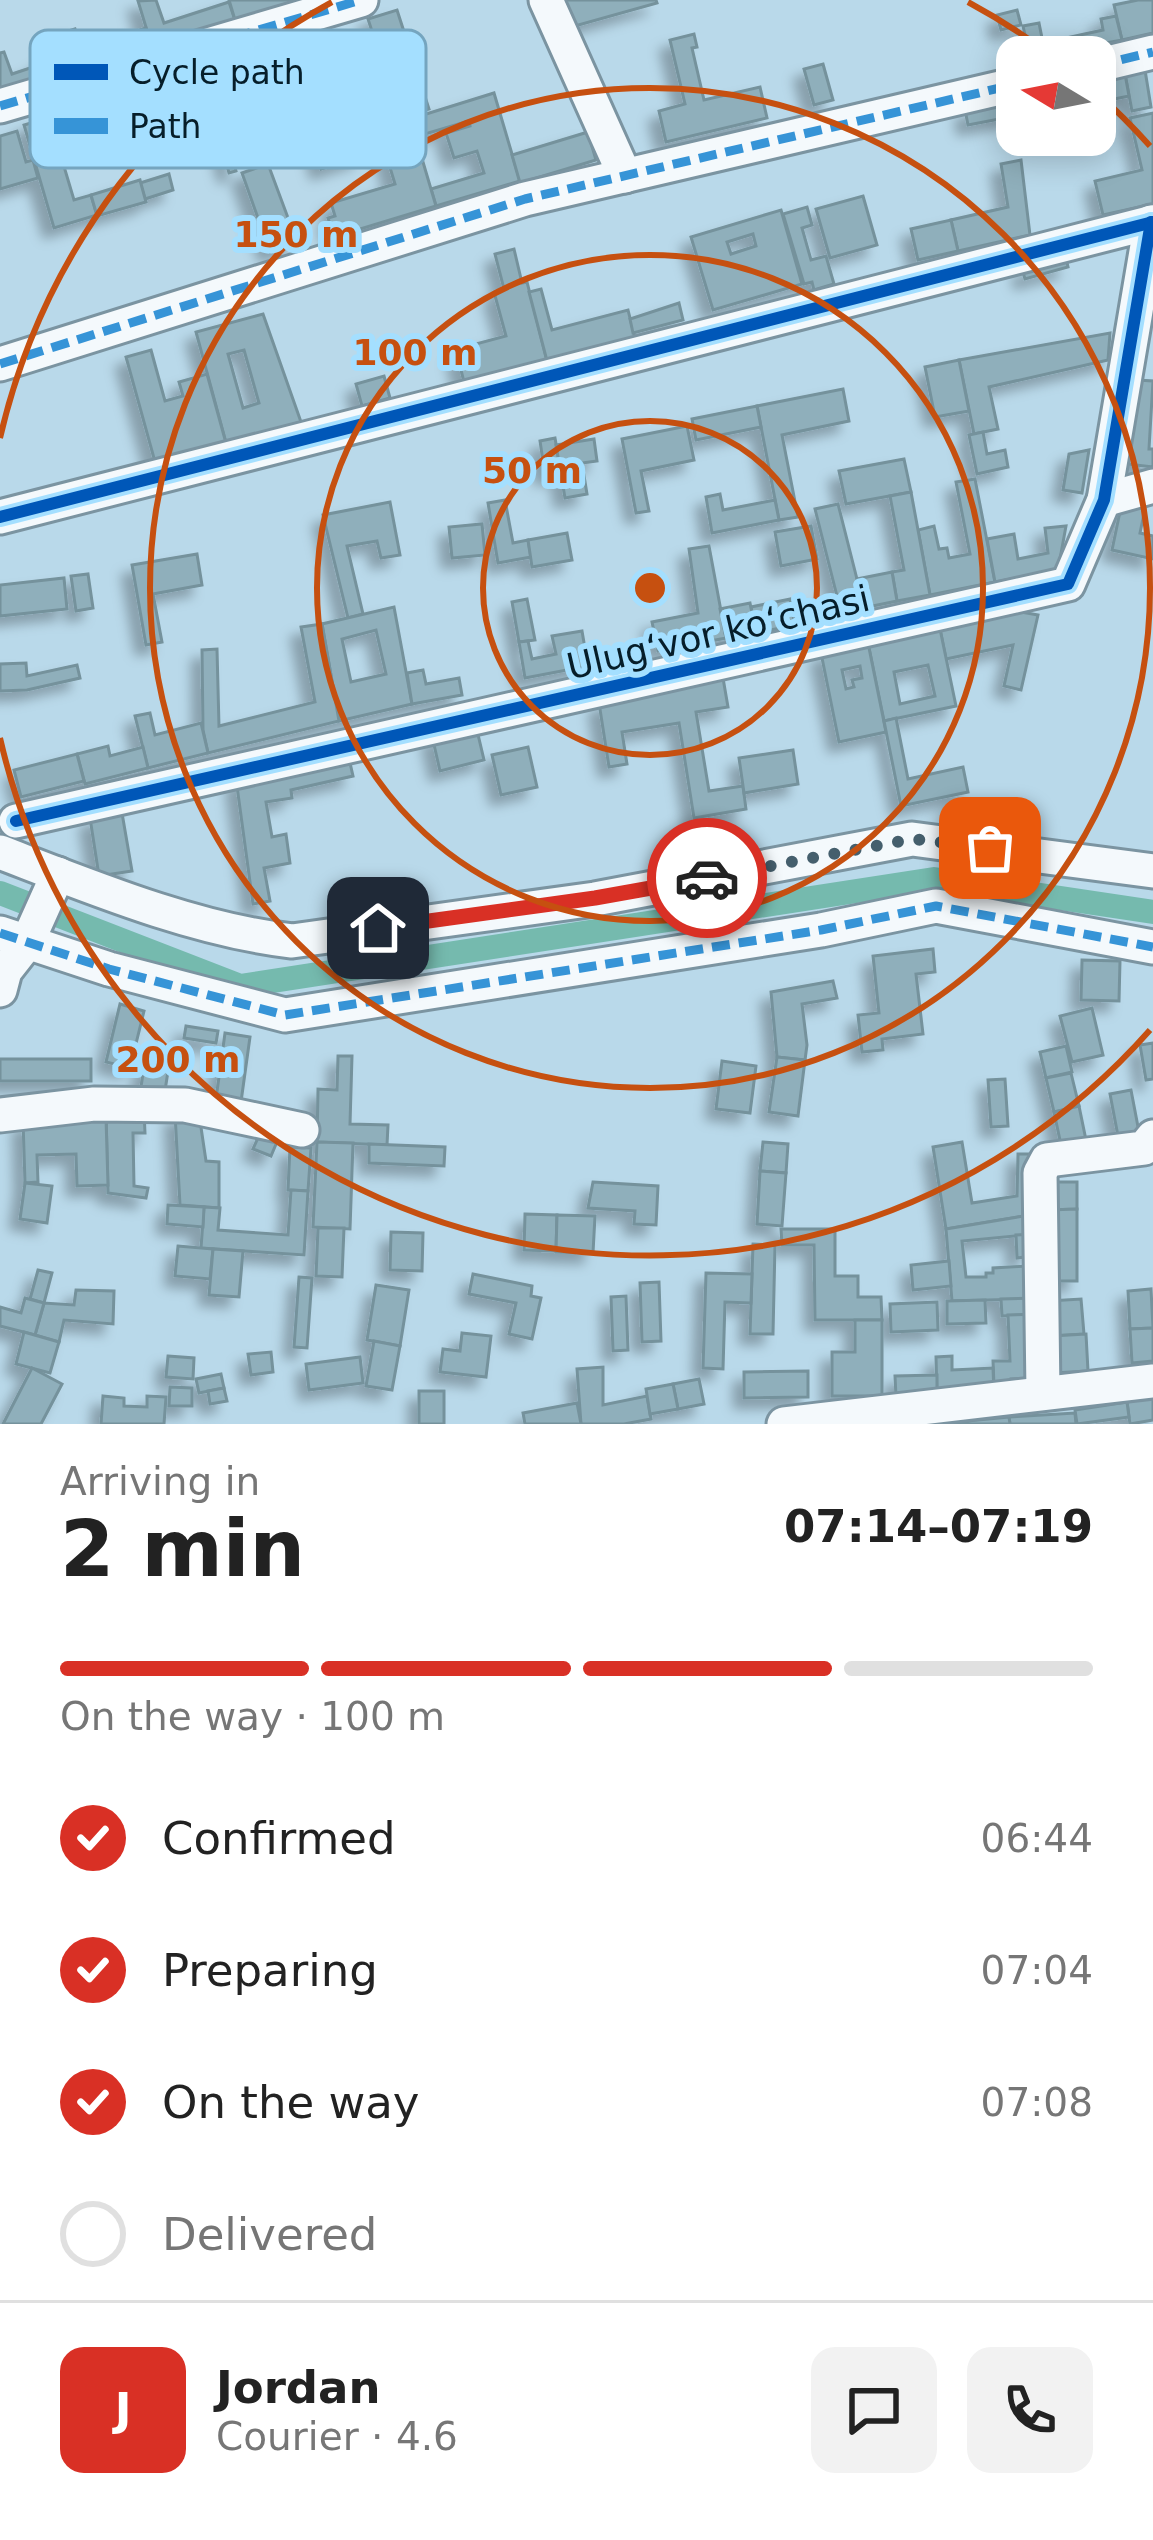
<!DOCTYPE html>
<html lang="en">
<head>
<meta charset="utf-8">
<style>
	body { margin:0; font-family:"DejaVu Sans",sans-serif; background:#f2f2f2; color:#222; height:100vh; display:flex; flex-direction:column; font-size:45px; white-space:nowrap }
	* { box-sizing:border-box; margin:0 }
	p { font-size:39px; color:#767676 }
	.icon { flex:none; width:66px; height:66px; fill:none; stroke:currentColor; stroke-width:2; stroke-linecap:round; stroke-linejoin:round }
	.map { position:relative; height:1424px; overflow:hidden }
	.panel { display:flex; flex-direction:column; background:#fff; flex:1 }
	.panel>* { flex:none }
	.needle { width:78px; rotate:280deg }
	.fabs { position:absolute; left:996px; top:36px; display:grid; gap:24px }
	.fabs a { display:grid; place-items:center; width:120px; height:120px; border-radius:24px; background:#fff; box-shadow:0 6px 30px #0003; font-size:60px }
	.pin { position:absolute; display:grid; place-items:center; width:102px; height:102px; color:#fff; margin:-51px; border-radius:24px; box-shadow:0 6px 18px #0006 }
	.courier { position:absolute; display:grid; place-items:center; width:120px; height:120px; margin:-60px; border:9px solid #d93025; border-radius:50%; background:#fff; color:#222; box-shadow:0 3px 15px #0007 }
	.headline em { font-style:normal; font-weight:700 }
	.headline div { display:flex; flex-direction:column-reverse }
	.headline { display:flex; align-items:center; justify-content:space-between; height:204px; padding:0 60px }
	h1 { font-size:78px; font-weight:700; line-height:90px }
	.bar { display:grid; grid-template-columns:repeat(4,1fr); gap:18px 12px; align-content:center; height:144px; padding:0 60px }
	.bar i { height:15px; border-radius:9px; background:#e0e0e0 }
	.bar .current { background:#d93025 }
	.bar p { grid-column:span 4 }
	.line { display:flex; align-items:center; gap:30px; padding:0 60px; border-top:3px solid #e0e0e0 }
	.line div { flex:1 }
	.round { display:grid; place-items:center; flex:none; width:126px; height:126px; border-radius:24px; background:#f2f2f2 }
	ol { padding:0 60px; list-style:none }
	li { display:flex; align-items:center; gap:36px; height:132px }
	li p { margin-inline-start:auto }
	li .icon { padding:12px; border-radius:50%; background:#d93025; color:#fff; stroke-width:4 }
	li:last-child { color:#767676 }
	li i { width:66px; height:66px; border:6px solid #e0e0e0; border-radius:50% }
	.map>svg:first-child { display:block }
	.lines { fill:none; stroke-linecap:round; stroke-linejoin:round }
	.canal { stroke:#75baae; stroke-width:24 }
	.building { fill:#8fafbb; stroke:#75929c; stroke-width:3; fill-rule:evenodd; filter:url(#shadow) }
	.minor-casing { stroke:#7b94a1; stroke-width:39 }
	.minor { stroke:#f4f9fc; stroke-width:33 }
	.quiet { stroke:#3694d7; stroke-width:9; stroke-dasharray:18 9; stroke-linecap:butt }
	.cycleway-casing { stroke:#a4dfff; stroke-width:20 }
	.cycleway { stroke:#0057b8; stroke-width:12 }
	.done { stroke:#455f6d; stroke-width:12; stroke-dasharray:0 21.6 }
	.route { stroke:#d93025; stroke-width:15 }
	.ring { fill:none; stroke:#c65010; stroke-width:6 }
	.labels { text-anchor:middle; stroke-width:12; stroke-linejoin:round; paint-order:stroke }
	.street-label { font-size:36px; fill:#061e2a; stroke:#a4dfff }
	.key { fill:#a4dfff; stroke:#75a5bf; stroke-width:3 }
	.key-label { font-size:33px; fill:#061e2a }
	.centre { fill:#c65010; stroke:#a4dfff; stroke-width:6 }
	.ring-label { font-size:36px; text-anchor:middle; font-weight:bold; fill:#c65010; stroke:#a4dfff; stroke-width:12; stroke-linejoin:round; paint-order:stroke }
</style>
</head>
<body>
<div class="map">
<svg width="1153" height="1424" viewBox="0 0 1153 1424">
	<defs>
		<filter id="shadow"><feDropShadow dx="-10" dy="10" stdDeviation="6" flood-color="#0004"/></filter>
	</defs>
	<rect width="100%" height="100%" fill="#b9d9ea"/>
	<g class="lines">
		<path class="canal" d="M0 893 240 986 934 879 1153 912"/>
	</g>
	<g class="building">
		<path d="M156 0 164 23 229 2 235 20 152 47 138 1Z"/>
		<path d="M229 0H298L235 20Z"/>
		<path d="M564 0H656L657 3 575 26Z"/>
		<path d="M1138 0H1153V33L1122 40 1114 5Z"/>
		<path d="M397 10 429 109 400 118 368 19Z"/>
		<path d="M1017 10 1021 25 1001 30 997 15Z"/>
		<path d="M1116 16 1122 40 1030 57 1023 26 1039 23 1043 43 1103 30 1101 19Z"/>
		<path d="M146 28 152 47 87 68 78 38 94 32 97 44Z"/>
		<path d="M75 29 87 68 47 81 40 61 62 54 56 35Z"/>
		<path d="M694 34 697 47 692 48 704 100 760 87 767 118 666 142 659 111 685 104 670 40Z"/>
		<path d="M4 52 12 74 42 64 47 81 0 96V53Z"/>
		<path d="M823 64 833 100 814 105 804 69Z"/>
		<path d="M1145 70 1151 107 1132 111 1125 74Z"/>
		<path d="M1125 74 1129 96 1095 103V80Z"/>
		<path d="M494 93 520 181 436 206 431 189 484 173 477 151 454 158 446 133 470 126 469 121 415 137 410 119Z"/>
		<path d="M1012 101 1015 116 968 125 965 110Z"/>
		<path d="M84 107 89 122 54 133 74 200 91 195 97 215 54 228 24 125Z"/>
		<path d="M1153 113V204L1103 215 1095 181 1142 170 1130 118Z"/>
		<path d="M410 118 436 206 334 237 328 218 335 216 331 203 395 184 378 128Z"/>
		<path d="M17 131 26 162 33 160 38 178 0 189V136Z"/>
		<path d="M229 131 238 162 234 163 236 171 229 173 218 134Z"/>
		<path d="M588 132 596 160 520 183 512 155Z"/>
		<path d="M356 135 363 156 321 169 315 147Z"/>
		<path d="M1021 160 1030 235 958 251 951 220 1008 207 1001 164Z"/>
		<path d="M268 164 297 242 270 252 242 173Z"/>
		<path d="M169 174 173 190 145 199 140 183Z"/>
		<path d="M140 180 146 202 97 216 91 195Z"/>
		<path d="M863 196 877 245 830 258 816 209Z"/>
		<path d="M807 207 812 225 802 228 811 260 826 256 834 284 814 290 812 282 804 284 783 214Z"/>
		<path d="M781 210 802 284 713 310 691 237ZM753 234 756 246 731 254 727 242Z"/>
		<path d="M951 220 958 251 918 260 911 229Z"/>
		<path d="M514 249 522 283 527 282 547 361 464 382 457 354 473 350 472 345 506 336 494 292 504 289 495 254Z"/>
		<path d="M1066 258 1068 267 1025 279 1022 269Z"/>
		<path d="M541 289 552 330 628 310 635 338 547 361 529 292Z"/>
		<path d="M679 303 683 320 633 333 630 319Z"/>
		<path d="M263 314 301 422 226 443 196 332ZM244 350 259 403 243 408 228 354Z"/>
		<path d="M1110 333 1108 360 989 387 998 429 974 434 959 360Z"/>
		<path d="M151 350 165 401 183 396 179 382 207 374 226 443 155 462 126 357Z"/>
		<path d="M959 360 969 411 935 417 925 367Z"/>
		<path d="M384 376 390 398 362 406 356 384Z"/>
		<path d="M1137 380 1153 381 1149 449H1153V467L1127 464Z"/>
		<path d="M843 389 849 421 782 435 798 517 779 520 757 406Z"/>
		<path d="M757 406 761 427 696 440 692 419Z"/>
		<path d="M687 426 694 460 641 471 649 511 636 513 622 439Z"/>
		<path d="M983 432 987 454 1005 450 1008 467 977 474 969 435Z"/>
		<path d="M555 438 561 472 545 475 540 441Z"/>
		<path d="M594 439 597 461 582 463 587 494 565 498 556 445Z"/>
		<path d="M1089 450 1082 493 1063 490 1069 454Z"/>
		<path d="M904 459 911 492 846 504 839 471Z"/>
		<path d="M975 479 995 582 930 595 918 530 934 526 939 549 947 548 949 558 970 554 956 482Z"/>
		<path d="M911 492 930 595 897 601 892 572 904 570 890 496Z"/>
		<path d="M720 494 723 510 775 500 779 520 712 533 706 497Z"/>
		<path d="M505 500 513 543 528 540 531 557 498 563 488 503Z"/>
		<path d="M390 502 400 555 381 558 377 541 347 546 363 614 348 618 323 515Z"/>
		<path d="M1122 502 1146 504 1140 533 1153 536V559L1112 550Z"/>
		<path d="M838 504 860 591 837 596 815 509Z"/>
		<path d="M482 524 485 555 452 558 449 527Z"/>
		<path d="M811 526 817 559 781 566 775 532Z"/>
		<path d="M1066 526 1058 570 995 582 987 539 1014 534 1018 559 1048 553 1045 528Z"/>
		<path d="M567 533 572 560 532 567 528 540Z"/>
		<path d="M709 546 726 638 658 651 652 622 698 613 689 549Z"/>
		<path d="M197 554 202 585 153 594 162 642 146 645 132 565Z"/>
		<path d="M892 572 897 601 863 608 857 579Z"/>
		<path d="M88 574 93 608 76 611 71 576Z"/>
		<path d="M64 578 67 609 0 616V585Z"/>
		<path d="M860 591 864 612 795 625 791 604Z"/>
		<path d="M527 599 535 640 519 642 512 602Z"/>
		<path d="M790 599 795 625 756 633 751 607Z"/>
		<path d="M750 603 756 633 726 638 720 609Z"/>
		<path d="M394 607 412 704 339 721 322 624ZM376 630 386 674 351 682 342 639Z"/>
		<path d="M1021 612 1038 615 1021 690 1004 686 1013 645 946 659 940 629Z"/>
		<path d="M322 624 339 721 208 753 203 730 202 650 217 649 219 726 315 702 301 627Z"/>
		<path d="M940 629 956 706 884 721 868 643ZM928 665 935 696 900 704 894 672Z"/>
		<path d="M582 631 588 666 525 678 519 642 528 641 532 659 556 654 552 636Z"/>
		<path d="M868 643 886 732 839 742 821 653ZM860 666 862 678 852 680 854 687 846 689 842 670Z"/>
		<path d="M26 663 27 676 77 665 80 678 27 690 0 691V664Z"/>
		<path d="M423 670 426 684 459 678 462 695 412 704 407 673Z"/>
		<path d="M723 678 728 707 696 712 709 791 743 786 746 809 694 818 679 723 622 732 627 764 609 767 599 703Z"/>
		<path d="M150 713 155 735 201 723 208 753 148 768 135 716Z"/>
		<path d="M896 718 908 779 963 767 968 792 901 806 884 721Z"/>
		<path d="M476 726 484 760 440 771 432 736Z"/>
		<path d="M108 746 110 756 143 747 148 768 85 784 77 754Z"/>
		<path d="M528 747 537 787 501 795 492 755Z"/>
		<path d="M793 750 798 784 744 793 739 758Z"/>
		<path d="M77 754 84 781 21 797 14 770Z"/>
		<path d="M348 754 353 776 291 790 292 798 266 802 272 837 286 834 290 863 264 868 270 901 253 904 236 779Z"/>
		<path d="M122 813 132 871 99 876 90 818Z"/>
		<path d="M933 949 935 972 916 974 923 1034 882 1039 883 1050 862 1052 858 1015 879 1013 873 956Z"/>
		<path d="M1082 960 1120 961 1119 1001 1081 1000Z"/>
		<path d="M833 981 837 998 802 1004 807 1045 805 1060 777 1057 771 992Z"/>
		<path d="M120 1004 144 1011 130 1068 106 1062Z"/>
		<path d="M1092 1008 1103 1055 1072 1062 1060 1016Z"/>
		<path d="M186 1026 218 1031 216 1043 184 1038Z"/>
		<path d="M225 1033 250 1037 240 1109 215 1106Z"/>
		<path d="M1153 1043V1079L1146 1080 1140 1045Z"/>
		<path d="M1066 1046 1072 1072 1046 1078 1040 1052Z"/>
		<path d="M338 1056H352L350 1124 388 1125 387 1145 317 1142 318 1089 337 1090Z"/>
		<path d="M777 1057 805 1060 798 1116 769 1112Z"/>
		<rect x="0" y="1059" width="91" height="22"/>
		<path d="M145 1061 169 1065 164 1097 140 1093Z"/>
		<path d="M722 1061 756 1066 750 1113 716 1109Z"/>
		<path d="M1071 1073 1079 1106 1054 1112 1046 1078Z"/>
		<path d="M1005 1079 1008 1126 991 1127 988 1080Z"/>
		<path d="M1131 1090 1139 1132 1118 1136 1110 1094Z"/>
		<path d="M1079 1106 1086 1140 1061 1145 1054 1112Z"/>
		<path d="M144 1111 145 1133H133L134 1186 148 1188 146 1198 108 1193 106 1112Z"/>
		<path d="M175 1114H199L206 1161 219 1162V1208L180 1205Z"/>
		<path d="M106 1118 108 1185 77 1186 76 1154 37 1155 38 1182 25 1183 23 1121Z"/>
		<path d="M262 1129 279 1137 271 1156 253 1149Z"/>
		<path d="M317 1142 353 1143 350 1229 313 1227Z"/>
		<path d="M763 1142 788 1144 786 1173 760 1171Z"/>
		<path d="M962 1142 972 1203 1017 1196 1018 1154H1036V1214L946 1229 933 1147Z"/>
		<path d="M369 1144 445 1147 444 1166 369 1163Z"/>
		<path d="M290 1147 311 1148 308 1191 288 1190Z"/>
		<path d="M760 1171 786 1173 782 1226 757 1224Z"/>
		<path d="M593 1182 658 1186 656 1225 634 1224 635 1211 588 1208Z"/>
		<path d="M1049 1182H1077V1209L1049 1210Z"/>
		<path d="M25 1183 52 1186 47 1223 20 1219Z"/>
		<path d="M291 1190 308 1191 304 1255 201 1248 204 1207 220 1208 218 1230 288 1235Z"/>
		<path d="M168 1205 204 1207 203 1227 167 1224Z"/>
		<path d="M1077 1209V1281H1049V1210Z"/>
		<path d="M525 1214 557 1215 556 1251 524 1250Z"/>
		<path d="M1036 1214V1234L962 1241 966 1277H986V1273H993V1268L1026 1266 1024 1299 952 1301 946 1229Z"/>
		<path d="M557 1215 595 1216 593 1253 556 1252Z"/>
		<path d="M318 1228H344L342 1277 316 1276Z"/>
		<path d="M781 1229H835V1276H858V1297H881L882 1320H815L814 1245H782Z"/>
		<path d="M391 1232 423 1233 422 1271 390 1270Z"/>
		<path d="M1036 1234 1025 1257 1017 1258 1016 1235Z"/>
		<path d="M753 1244 775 1245 773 1334H750Z"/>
		<path d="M178 1246 213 1249 210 1279 175 1276Z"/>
		<path d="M213 1249 243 1251 239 1297 209 1295Z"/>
		<path d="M949 1261 951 1286 913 1290 911 1265Z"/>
		<path d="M38 1270 52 1273 44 1303 30 1299Z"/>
		<path d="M706 1273 752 1274 751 1303 725 1302 723 1369 703 1368Z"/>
		<path d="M473 1274 532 1286 531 1296 541 1298 532 1339 509 1334 516 1303 469 1294Z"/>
		<path d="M299 1277 312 1278 307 1348 294 1347Z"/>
		<path d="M659 1282 661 1341 642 1342 640 1283Z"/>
		<path d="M376 1285 409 1290 400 1346 367 1340Z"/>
		<path d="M1151 1289 1153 1328 1130 1329 1128 1291Z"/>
		<path d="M76 1290 114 1291 113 1324 64 1320 59 1342 35 1335 44 1303 74 1305Z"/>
		<path d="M626 1296 628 1350 613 1351 611 1297Z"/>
		<path d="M25 1298 44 1303 35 1335 0 1326V1307L21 1313Z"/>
		<path d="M1038 1298 1039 1314 1002 1316 1001 1299Z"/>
		<path d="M1081 1299 1084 1334 1052 1336 1049 1301Z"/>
		<path d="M985 1300 986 1323 947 1324V1301Z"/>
		<path d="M937 1302 938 1330 891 1332 890 1304Z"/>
		<path d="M1039 1314 1041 1378 1011 1379V1385L994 1386 993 1361H1010L1008 1315Z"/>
		<path d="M855 1320H882V1396H832V1352H855Z"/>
		<path d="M1153 1328V1361L1132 1363 1130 1329Z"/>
		<path d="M24 1332 59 1342 50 1373 16 1364Z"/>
		<path d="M462 1333 491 1336 486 1377 440 1372 443 1349 460 1351Z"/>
		<path d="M1086 1334 1088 1371 1054 1373 1052 1336Z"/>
		<path d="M374 1341 400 1346 392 1390 366 1386Z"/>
		<path d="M271 1352 273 1372 251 1375 248 1354Z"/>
		<path d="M168 1356 194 1358 193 1379 166 1377Z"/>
		<path d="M952 1356V1370L993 1368 994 1393 937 1395 936 1357Z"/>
		<path d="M360 1357 363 1383 309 1390 306 1364Z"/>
		<path d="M603 1367V1405L647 1396 651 1419 624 1424H581L577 1369Z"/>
		<path d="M32 1368 62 1384 41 1424H3Z"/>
		<path d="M808 1371V1397L744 1398V1372Z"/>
		<path d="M221 1374 224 1388 199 1393 196 1379Z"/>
		<path d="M937 1375V1395L896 1397 895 1376Z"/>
		<path d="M699 1379 704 1404 678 1409 673 1384Z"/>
		<path d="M673 1384 678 1409 650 1414 646 1389Z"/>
		<path d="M170 1387 192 1388V1406H169Z"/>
		<path d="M224 1388 227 1401 210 1404 208 1391Z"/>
		<rect x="419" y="1391" width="25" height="33"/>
		<path d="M103 1396 124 1398V1406L147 1407V1396L166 1397 164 1424H101Z"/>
		<path d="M1153 1397V1420L1130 1424 1127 1402Z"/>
		<path d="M1127 1402 1129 1417 1077 1424 1075 1410Z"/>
		<path d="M577 1403 581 1424H525L523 1413Z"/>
		<path d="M1075 1413 1076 1424H1010L1009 1417Z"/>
		<path d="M1009 1417 1010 1424H936Z"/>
	</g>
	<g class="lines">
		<g class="minor-casing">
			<g id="minor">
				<path d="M546 0 625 176"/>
				<path d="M1095 66 1153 52"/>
				<path d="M0 106 361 0"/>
				<path d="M0 364 525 199 1017 84"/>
				<path d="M1104 500 1153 486"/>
				<path d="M0 517 1153 222"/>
				<path d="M16 821 1068 584 1104 500 1151 222"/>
				<path d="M0 852C91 887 195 930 292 941L595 899 912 839 1153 871"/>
				<path d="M0 933 109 969 285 1015 821 930 936 906 1153 947"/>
				<path d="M0 990 5 971 27 943 58 874"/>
				<path d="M0 1115 94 1104 185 1105 302 1130"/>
				<path d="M1043 1392 1040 1173 1047 1160 1144 1148 1153 1137"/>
				<path d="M784 1424 1153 1381"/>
			</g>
		</g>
		<use href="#minor" class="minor"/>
		<g class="quiet">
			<path d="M1095 66 1153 52"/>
			<path d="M0 106 361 0"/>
			<path d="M0 364 525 199 1017 84"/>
			<path d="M0 933 109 969 285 1015 821 930 936 906 1153 947"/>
		</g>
		<g class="cycleway-casing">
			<g id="cycleway">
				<path d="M0 517 1153 222"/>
				<path d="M16 821 1068 584 1104 500 1151 222"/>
			</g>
		</g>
		<use href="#cycleway" class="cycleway"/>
	</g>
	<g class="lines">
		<path class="done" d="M707 878 912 839 990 848"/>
		<path class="route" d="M378 928 595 898 707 878"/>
	</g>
	<g class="ring">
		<circle cx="650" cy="588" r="167"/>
		<circle cx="650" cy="588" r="333"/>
		<circle cx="650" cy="588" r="500"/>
		<path d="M1150 1030A667 667 0 0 1 0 738M0 438A667 667 0 0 1 332 2M968 2A667 667 0 0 1 1051 55M1096 92A667 667 0 0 1 1150 146"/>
	</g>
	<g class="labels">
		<g class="street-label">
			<text transform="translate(718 632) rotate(-13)" y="13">Ulugʻvor koʻchasi</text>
		</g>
	</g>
	<rect x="30" y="30" width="396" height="138" rx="18" class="key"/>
	<rect x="54" y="64" width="54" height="16" fill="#0057b8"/>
	<rect x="54" y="118" width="54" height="16" fill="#3694d7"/>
	<g class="key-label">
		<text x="129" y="84">Cycle path</text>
		<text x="129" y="138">Path</text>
	</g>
	<circle cx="650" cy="588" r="18" class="centre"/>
	<g class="ring-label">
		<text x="296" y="247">150 m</text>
		<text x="415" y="365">100 m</text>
		<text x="532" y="483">50 m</text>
		<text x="178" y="1072">200 m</text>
	</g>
</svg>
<div class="fabs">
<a><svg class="needle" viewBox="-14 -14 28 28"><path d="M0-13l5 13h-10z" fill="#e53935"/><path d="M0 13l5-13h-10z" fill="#767676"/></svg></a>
</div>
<div class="pin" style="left:990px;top:848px;background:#ea580c"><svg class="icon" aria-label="bag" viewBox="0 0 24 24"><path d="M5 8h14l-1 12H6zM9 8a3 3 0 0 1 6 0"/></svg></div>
<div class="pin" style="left:378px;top:928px;background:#1f2937"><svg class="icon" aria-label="home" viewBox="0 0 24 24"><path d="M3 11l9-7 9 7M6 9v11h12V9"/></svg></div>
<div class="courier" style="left:707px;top:878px"><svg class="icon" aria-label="car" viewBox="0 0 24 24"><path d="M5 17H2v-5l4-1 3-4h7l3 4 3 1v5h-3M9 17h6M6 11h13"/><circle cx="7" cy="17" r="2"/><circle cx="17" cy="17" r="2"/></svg></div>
</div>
<section class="panel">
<div class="headline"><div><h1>2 min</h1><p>Arriving in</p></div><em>07:14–07:19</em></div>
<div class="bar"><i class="current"></i><i class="current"></i><i class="current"></i><i></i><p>On the way · 100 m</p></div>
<ol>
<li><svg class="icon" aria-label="check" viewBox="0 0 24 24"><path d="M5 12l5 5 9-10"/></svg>Confirmed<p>06:44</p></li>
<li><svg class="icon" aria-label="check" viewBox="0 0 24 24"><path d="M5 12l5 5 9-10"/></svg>Preparing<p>07:04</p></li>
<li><svg class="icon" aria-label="check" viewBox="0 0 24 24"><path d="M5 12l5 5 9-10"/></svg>On the way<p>07:08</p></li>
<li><i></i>Delivered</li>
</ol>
<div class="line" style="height:216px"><b class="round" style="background:#d93025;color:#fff">J</b><div><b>Jordan</b><p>Courier · 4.6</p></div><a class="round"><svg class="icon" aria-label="chat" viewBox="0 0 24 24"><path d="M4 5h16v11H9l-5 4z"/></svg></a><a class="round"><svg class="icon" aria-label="phone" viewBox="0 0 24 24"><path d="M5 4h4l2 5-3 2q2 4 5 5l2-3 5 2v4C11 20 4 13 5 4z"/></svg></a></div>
</section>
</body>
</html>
